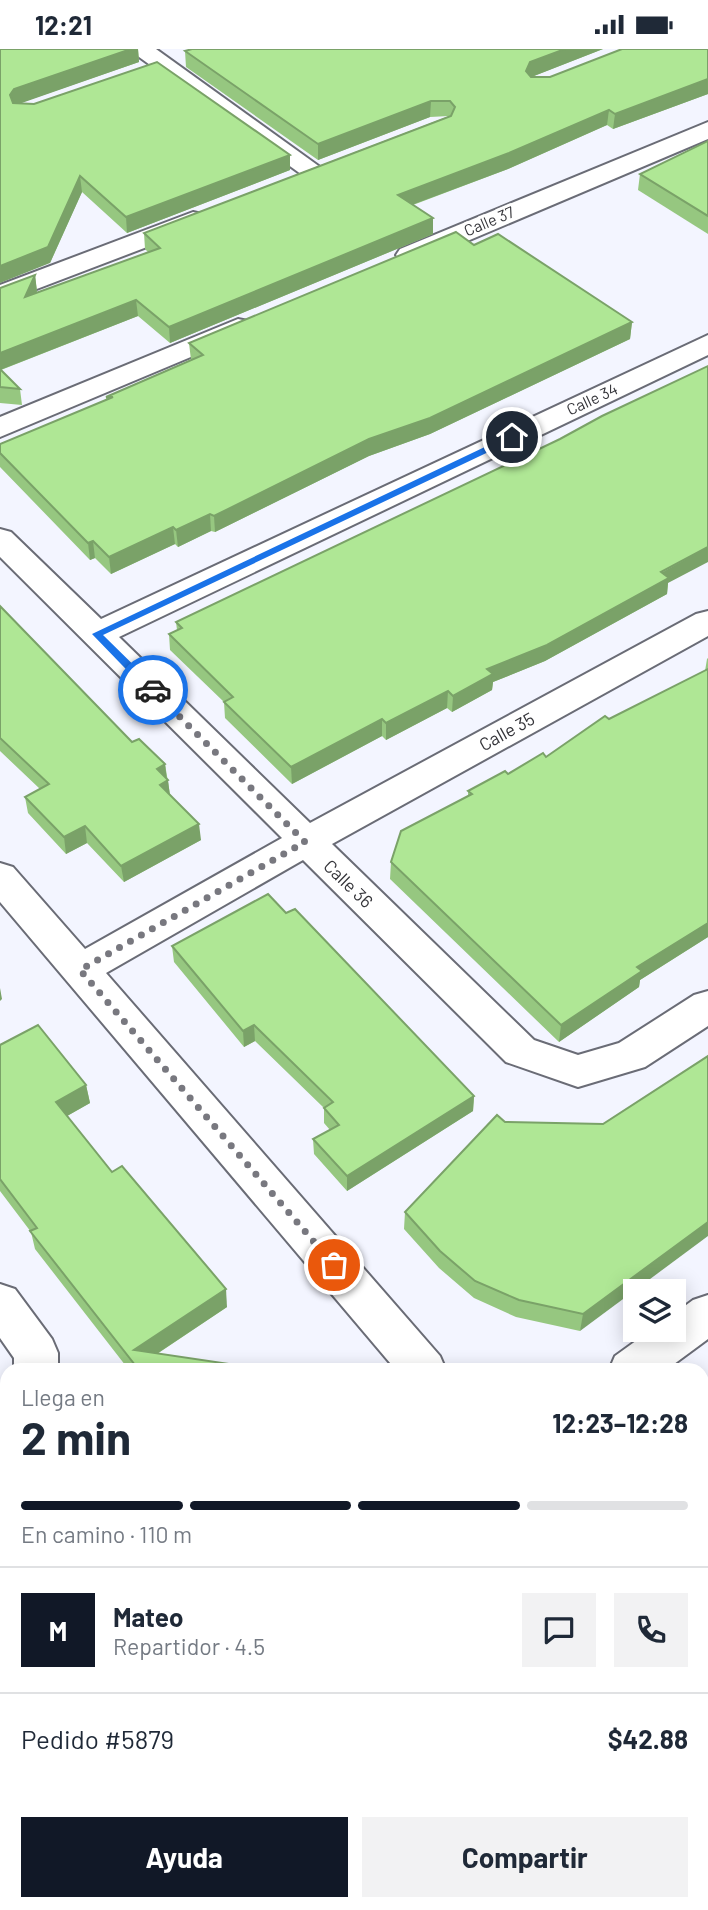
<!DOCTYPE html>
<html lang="es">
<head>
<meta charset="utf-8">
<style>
	body { margin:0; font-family:Barlow,sans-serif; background:#f2f2f3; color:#1f2937; height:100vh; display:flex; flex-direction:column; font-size:26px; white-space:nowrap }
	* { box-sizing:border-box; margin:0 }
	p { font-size:23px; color:#747a83 }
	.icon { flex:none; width:38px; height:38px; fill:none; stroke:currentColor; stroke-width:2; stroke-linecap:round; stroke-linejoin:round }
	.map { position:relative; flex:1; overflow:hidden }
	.sheet { position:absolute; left:0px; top:1314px; width:709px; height:548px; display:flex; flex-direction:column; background:#fff; border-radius:21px 21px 0 0; box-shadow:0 4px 18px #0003 }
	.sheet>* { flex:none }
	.controls { position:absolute; left:623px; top:1230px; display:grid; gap:14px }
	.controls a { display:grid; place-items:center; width:63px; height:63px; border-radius:0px; background:#fff; box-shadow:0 4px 18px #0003; font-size:35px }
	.pin { position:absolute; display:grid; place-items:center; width:60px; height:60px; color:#fff; margin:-30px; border:4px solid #fff; border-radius:50%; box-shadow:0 2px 7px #0007 }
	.courier { position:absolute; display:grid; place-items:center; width:70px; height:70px; margin:-35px; border:5px solid #1a73e8; border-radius:50%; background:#fff; color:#222; box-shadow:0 2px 9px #0007 }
	.overview em { font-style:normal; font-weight:700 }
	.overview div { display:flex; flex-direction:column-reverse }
	.overview { display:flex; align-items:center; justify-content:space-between; height:119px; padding:0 21px }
	h1 { font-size:46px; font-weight:700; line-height:52px }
	.bar { display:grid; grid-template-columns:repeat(4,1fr); gap:10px 7px; align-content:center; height:84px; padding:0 21px }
	.bar i { height:9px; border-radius:5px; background:#e0e1e3 }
	.bar .current { background:#111827 }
	.bar p { grid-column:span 4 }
	.line { display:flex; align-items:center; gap:18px; padding:0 21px; border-top:2px solid #e0e1e3 }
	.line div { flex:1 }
	.round { display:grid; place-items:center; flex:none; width:74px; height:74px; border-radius:0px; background:#f2f2f3 }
	.button { display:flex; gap:14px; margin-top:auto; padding:14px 21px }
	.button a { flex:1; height:80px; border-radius:0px; background:#111827; color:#fff; font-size:28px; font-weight:700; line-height:80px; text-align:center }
	.button a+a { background:#f2f2f3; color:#1f2937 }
	.status { display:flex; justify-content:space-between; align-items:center; height:49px; padding:0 35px; background:#fff; direction:ltr }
	.status svg { height:19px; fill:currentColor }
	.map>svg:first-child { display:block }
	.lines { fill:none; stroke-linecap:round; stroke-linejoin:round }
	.street-casing { stroke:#6a6c76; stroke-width:4 }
	.primary-casing { stroke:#6a6c76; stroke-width:4 }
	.street { fill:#fff; fill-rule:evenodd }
	.primary { fill:#fff; fill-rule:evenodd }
	.wall { fill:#96c780 }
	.shaded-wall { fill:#7aa268 }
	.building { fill:#afe795; stroke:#7aa268; stroke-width:2 }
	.route { fill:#1a73e8 }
	.done { stroke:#78787f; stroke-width:7; stroke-dasharray:0 12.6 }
	.labels { text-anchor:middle; stroke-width:6; stroke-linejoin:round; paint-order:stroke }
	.far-street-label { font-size:16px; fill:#35353a; stroke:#fff }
	.street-label { font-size:18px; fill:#35353a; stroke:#fff }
</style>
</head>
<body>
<div class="status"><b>12:21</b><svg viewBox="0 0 49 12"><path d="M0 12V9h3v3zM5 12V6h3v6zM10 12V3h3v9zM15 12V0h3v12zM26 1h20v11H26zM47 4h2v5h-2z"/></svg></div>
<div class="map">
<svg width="708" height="1861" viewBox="0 0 708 1861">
	<rect width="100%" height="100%" fill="#f3f5ff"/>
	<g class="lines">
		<g class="street-casing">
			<g id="street">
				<path d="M128 0H156L327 123 323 128H305Z"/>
				<path d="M708 73V90L420 212H400L396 206 400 200Z"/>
				<path d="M193 163 202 165 206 171 202 177 0 254V236Z"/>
				<path d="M238 270 248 272 252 278 248 284 0 388V368Z"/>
				<path d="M708 286V306L119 588 310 774 696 565 708 562V587L332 795 534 991 578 1006 619 994 694 946 708 942V977L645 1018 578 1038 506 1013 303 811 106 924 440 1307 446 1321H396L0 853V814L13 818 85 900 282 789 0 508V480L11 483 101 570Z"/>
				<path d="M0 1235 15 1240 52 1290 58 1304V1321H14V1309L0 1289Z"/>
				<path d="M7 1385V1429L0 1431V1387Z"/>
				<path d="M702 1634 708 1636V1692L702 1689Z"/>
			</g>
		</g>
		<g class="primary-casing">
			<g id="primary">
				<path d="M708 1246V1290L666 1321H609L615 1307 651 1281H674V1265L693 1251Z"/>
				<path d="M708 1475V1522L702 1525V1478Z"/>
				<path d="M7 1727V1781L0 1784V1730Z"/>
				<path d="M210 1855H269L266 1861H207Z"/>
			</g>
		</g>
		<use href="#street" class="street"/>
		<use href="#primary" class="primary"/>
	</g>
	<g class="wall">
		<path d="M0 0H138L139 13 20 54 290 121 127 184 82 143 50 214Z"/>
		<path d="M192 0H603L531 28H550L708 0V45L613 80 607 76 508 120 413 156 433 169V185L170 294 138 267 1 321 20 340 22 356 0 354V239L35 226 37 244 148 203 145 200 144 184 449 67 430 68 318 111 186 18 185 2Z"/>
		<path d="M708 92V185L638 141 640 125Z"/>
		<path d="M474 196 632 273 630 290 430 385 369 407 215 483 211 482 178 498 175 495 111 525 95 509 90 511 0 418V395L106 351V348L191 311 189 294Z"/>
		<path d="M560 390 668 534 667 545 545 612 493 633 492 641 452 663 447 659 386 691 382 687 292 735 225 669 224 653 170 601 169 585 177 581 176 573Z"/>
		<path d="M0 557 132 693 165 715 170 745 201 791 124 833 87 794 66 805 28 764 25 748 40 740 0 702Z"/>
		<path d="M708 609V888L640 931 639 938 559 993 390 830 391 813 468 747V742L546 708 609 670 705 622 707 610Z"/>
		<path d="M286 864 474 1047 473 1062 347 1142 314 1105 313 1090 330 1081 324 1074V1059L255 992 244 998 174 913 172 897Z"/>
		<path d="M0 996 86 1036 90 1054 67 1067 112 1123 227 1258 157 1305 256 1319V1321H129L35 1200 31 1183 0 1142Z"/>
		<path d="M708 1007 580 1282 516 1268 474 1249 439 1219 404 1180 405 1163 505 1073 603 1075Z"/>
		<path d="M475 1855H702L708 1861H479Z"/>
	</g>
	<g class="shaded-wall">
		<path d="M131 0H138L139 13 16 56 12 62 10 46 14 40Z"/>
		<path d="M565 0H603L529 29 526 22 530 13Z"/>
		<path d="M708 30V45L613 80 615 65Z"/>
		<path d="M431 52 430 68 318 111V95Z"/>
		<path d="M609 61 607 76 508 120 398 161V146Z"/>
		<path d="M290 106V121L127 184 126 168Z"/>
		<path d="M80 127 82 143 50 214 0 234V217Z"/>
		<path d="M433 169V185L170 294 169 278Z"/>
		<path d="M35 226 37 242 28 264 25 248Z"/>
		<path d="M136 251 138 267 0 321V304Z"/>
		<path d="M632 273 630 290 430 385 369 407 215 483 214 467 369 390Z"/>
		<path d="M210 465 211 482 178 498 176 481Z"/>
		<path d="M173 478 175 495 111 525 109 508Z"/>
		<path d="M93 492 95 509 90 511 88 494Z"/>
		<path d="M708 498V513L668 534 667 545 545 612 493 633 492 641 452 663 453 647 487 620Z"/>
		<path d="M448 642 447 659 386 691V674Z"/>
		<path d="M382 670V687L292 735 291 718Z"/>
		<path d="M165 715 167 732 157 720Z"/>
		<path d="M168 731 170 748 160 736Z"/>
		<path d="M199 775 201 791 124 833 121 817Z"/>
		<path d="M85 777 87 794 66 805 64 788Z"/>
		<path d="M708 874V888L640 931 639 938 559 993 561 976 637 918Z"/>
		<path d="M0 939 2 950 0 952Z"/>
		<path d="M254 976 255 992 244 998 243 982Z"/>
		<path d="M86 1036 90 1054 60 1071 56 1053Z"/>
		<path d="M474 1047 473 1062 347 1142V1127Z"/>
		<path d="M708 1173V1187L580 1282 583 1265Z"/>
		<path d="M226 1240 227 1258 137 1318 134 1301Z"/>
		<path d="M7 1656V1673L1 1677 0 1661Z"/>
		<path d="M708 1823 702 1835V1828Z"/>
	</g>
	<g class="building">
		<path d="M0 0H131L14 40 10 46 13 54 34 55 157 13 290 106 126 168 80 127 48 198 0 217Z"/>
		<path d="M192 0H565L530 13 526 22 531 28H550L622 0H708V30L615 65 609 61 509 104 398 146 433 169 169 278 136 251 0 304V239L35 226 25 248 160 199 144 184 451 67 455 58 450 52H431L318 95 185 2Z"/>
		<path d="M708 92V167L640 125Z"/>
		<path d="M456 183 474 196 498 185 632 273 430 369 369 390 214 467 210 465 176 481 173 478 109 508 93 492 88 494 0 404V395L113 348H106L203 306 189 294Z"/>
		<path d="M708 317V498L661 523 669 529 547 596 487 620 493 625 453 647 448 642 386 674 382 670 291 718 224 653 233 648 169 585 182 579 176 573 560 390 602 367Z"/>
		<path d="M0 320 20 340 0 338Z"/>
		<path d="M0 557 132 693 139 690 165 715 157 720 168 731 160 736 199 775 121 817 85 777 64 788 25 748 49 735 0 689Z"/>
		<path d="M708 620V874L637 918 642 922 561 976 391 813 401 782 472 745 468 742 505 722 508 725 543 704 546 708 605 667 609 670Z"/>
		<path d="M268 845 286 864 295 860 474 1047 347 1127 313 1090 339 1076 324 1059 333 1053 254 976 243 982 172 897Z"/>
		<path d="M38 976 86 1036 56 1053 112 1123 122 1117 226 1240 134 1301 256 1319 255 1321H139L30 1182 37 1179 0 1130V996Z"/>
		<path d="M708 1007V1173L583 1265 519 1251 475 1232 440 1202 405 1163 497 1066 505 1073 603 1075Z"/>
		<path d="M7 1480V1656L0 1661V1484Z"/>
		<path d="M702 1816 708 1823 702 1828Z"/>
		<path d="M702 1837 708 1847V1861H489L485 1855H702Z"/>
		<path d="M369 1855H410L414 1861H362Z"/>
	</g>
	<path class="route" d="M512 385 516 390 103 586 157 639V644H149L92 585Z"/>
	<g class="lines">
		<path class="done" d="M153 641 305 793 80 921 334 1216"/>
	</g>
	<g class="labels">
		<g class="far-street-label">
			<text transform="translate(489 172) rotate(-23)" y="6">Calle 37</text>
			<text transform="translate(592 350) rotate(-25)" y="6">Calle 34</text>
		</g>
		<g class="street-label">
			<text transform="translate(507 683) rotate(-29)" y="6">Calle 35</text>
			<text transform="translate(348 835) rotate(44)" y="6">Calle 36</text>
		</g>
	</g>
</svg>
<div class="controls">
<a><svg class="icon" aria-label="layers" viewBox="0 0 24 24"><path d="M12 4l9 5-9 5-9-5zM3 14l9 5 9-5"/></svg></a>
</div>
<div class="pin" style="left:334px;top:1216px;background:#ea580c"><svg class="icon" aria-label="bag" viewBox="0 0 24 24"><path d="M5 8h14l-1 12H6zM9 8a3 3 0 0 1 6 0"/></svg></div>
<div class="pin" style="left:512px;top:388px;background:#1f2937"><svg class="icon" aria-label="home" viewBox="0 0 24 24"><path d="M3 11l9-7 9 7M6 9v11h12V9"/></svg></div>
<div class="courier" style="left:153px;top:641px"><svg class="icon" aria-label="car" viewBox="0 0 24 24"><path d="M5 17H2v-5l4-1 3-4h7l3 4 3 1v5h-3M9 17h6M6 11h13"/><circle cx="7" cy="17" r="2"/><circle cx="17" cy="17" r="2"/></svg></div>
<section class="sheet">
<div class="overview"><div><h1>2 min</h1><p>Llega en</p></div><em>12:23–12:28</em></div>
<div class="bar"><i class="current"></i><i class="current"></i><i class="current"></i><i></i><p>En camino · 110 m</p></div>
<div class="line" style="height:126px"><b class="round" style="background:#111827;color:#fff">M</b><div><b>Mateo</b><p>Repartidor · 4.5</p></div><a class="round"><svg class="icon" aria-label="chat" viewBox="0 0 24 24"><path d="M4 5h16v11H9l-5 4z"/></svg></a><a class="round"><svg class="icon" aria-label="phone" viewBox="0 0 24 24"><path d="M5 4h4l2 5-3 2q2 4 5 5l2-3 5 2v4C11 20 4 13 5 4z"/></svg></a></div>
<div class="line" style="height:91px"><div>Pedido #5879</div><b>$42.88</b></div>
<div class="button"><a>Ayuda</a><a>Compartir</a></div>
</section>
</div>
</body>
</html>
